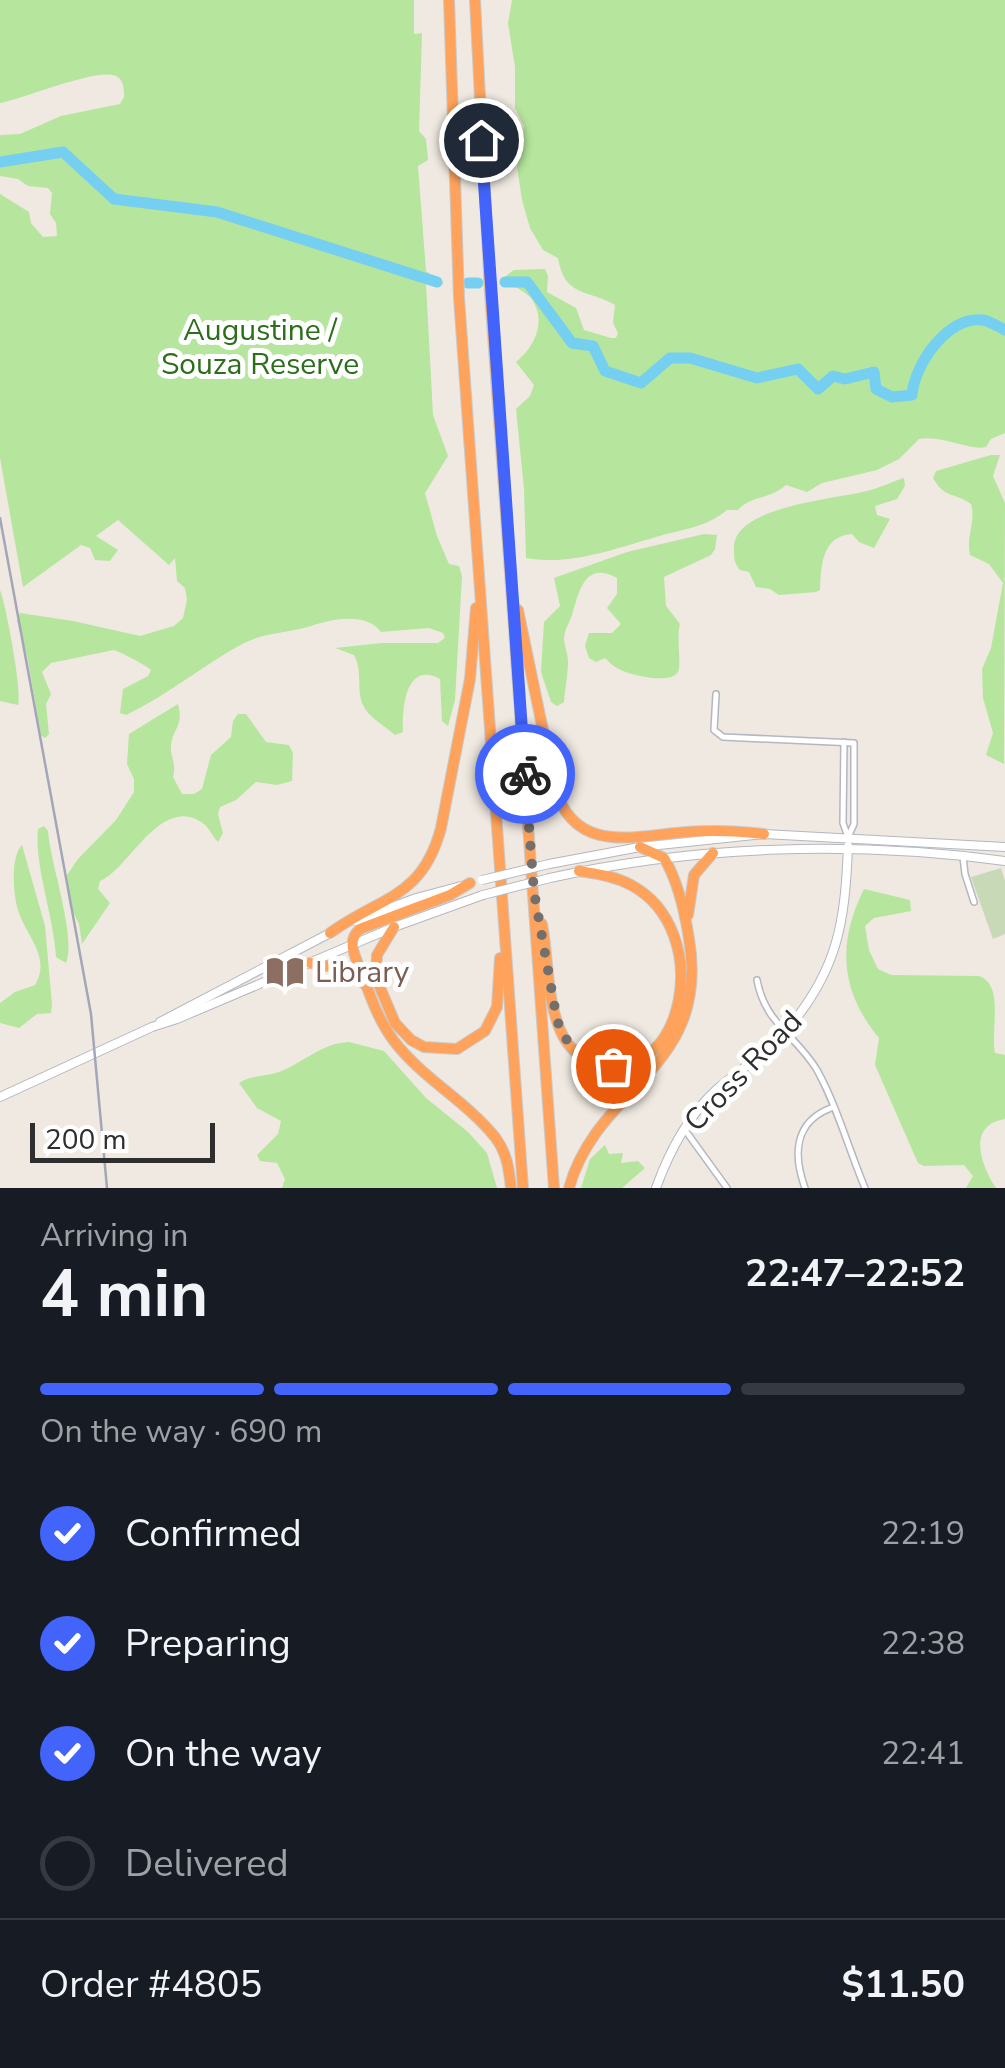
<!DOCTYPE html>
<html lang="en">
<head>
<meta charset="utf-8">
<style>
	body { margin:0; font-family:"Nunito Sans",sans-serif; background:#242831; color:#f1f3f6; height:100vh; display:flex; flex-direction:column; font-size:38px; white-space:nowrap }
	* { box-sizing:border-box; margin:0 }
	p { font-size:32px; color:#9ea1a6 }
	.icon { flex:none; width:55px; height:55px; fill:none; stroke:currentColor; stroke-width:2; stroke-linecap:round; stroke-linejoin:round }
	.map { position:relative; height:1188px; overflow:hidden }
	.sheet { display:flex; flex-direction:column; background:#171b24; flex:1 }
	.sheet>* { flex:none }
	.scale { position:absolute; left:30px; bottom:25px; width:185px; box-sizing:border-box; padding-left:10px; border:5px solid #2e2e2e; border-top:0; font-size:28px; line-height:35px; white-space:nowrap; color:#2e2e2e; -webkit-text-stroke:8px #fff; paint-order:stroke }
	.pin { position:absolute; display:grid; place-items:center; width:85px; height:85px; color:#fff; margin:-42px; border:5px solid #fff; border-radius:50%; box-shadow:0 2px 10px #0007 }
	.courier { position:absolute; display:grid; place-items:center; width:100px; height:100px; margin:-50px; border:8px solid #4264fb; border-radius:50%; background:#fff; color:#222; box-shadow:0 2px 12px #0007 }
	.overview em { font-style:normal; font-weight:700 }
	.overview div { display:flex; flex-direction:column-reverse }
	.overview { display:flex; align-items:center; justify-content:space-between; height:170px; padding:0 40px }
	h1 { font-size:65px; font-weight:700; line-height:75px }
	.bar { display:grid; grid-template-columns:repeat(4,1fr); gap:15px 10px; align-content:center; height:120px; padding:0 40px }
	.bar i { height:12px; border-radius:8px; background:#363941 }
	.bar .selected { background:#4264fb }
	.bar p { grid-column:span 4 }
	.line { display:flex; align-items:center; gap:25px; padding:0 40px; border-top:2px solid #363941 }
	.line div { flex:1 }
	ol { padding:0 40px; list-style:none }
	li { display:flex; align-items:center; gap:30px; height:110px }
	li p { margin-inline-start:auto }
	li .icon { padding:10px; border-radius:50%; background:#4264fb; color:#fff; stroke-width:4 }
	li:last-child { color:#9ea1a6 }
	li i { width:55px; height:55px; border:5px solid #363941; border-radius:50% }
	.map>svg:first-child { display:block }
	.green { fill:#b6e59e }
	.cemetery { fill:#c8d9b8 }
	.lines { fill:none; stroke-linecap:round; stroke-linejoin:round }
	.river { stroke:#75cff0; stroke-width:11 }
	.street-casing { stroke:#b4b7c1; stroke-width:8 }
	.secondary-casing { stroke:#b4b7c1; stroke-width:10 }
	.highway-casing { stroke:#c9c9c9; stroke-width:12 }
	.street { stroke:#fff; stroke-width:5 }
	.secondary { stroke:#fff; stroke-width:8 }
	.highway { stroke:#ffa35c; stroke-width:10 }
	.rail { stroke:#a3a6b8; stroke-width:2.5 }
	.secondary-bridge-casing { stroke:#b4b7c1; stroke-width:10; stroke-linecap:butt }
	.secondary-bridge { stroke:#fff; stroke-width:8 }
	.done { stroke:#726f6d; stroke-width:10; stroke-dasharray:0 18 }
	.route { stroke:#4264fb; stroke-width:12 }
	.labels { text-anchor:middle; stroke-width:10; stroke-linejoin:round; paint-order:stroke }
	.park-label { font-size:30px; fill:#2c6e1b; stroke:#fff }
	.education-label { font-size:30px; fill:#785e54; stroke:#fff; text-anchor:start }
	.street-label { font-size:30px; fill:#2e2e2e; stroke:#fff }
</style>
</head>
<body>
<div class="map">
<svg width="1005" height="1188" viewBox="0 0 1005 1188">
	<rect width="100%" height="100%" fill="#efe9e1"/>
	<g class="green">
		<path d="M0 0H414V34L422 33 419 131 426 139 428 160 418 166 426 271 444 284H426L433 415 448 456 425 493 437 536 449 564 459 566 462 576 455 700 448 726 442 721 440 679C405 660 402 710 403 732L395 735C385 726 369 718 363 705 356 690 363 671 354 655L335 648 382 643H438L445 638 443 633 429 628 381 632C366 612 333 619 311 626 288 633 267 632 244 643 203 665 168 695 126 715L120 713 123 689 148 676 151 670C147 666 121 652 114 650L51 663 42 672 51 694 46 704 49 734 45 738 41 735 27 656 17 621 20 613 73 621 140 636 174 626 183 618 187 600 185 588 177 581 175 558 169 565 118 520 96 536 118 550 110 561 95 560 90 548 81 545 23 587 0 458V194L29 212 31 223 43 237 57 236 56 223 50 214 52 193 48 188 28 186 18 179 0 176V135L20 134 61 116 120 104 124 97C124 89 124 80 116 76 99 67 22 99 0 103Z"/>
		<path d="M512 0H1005V433L991 439 986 447C968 451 944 435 919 439L899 459 877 470 822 483 807 492 786 485C771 499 750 496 738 510H727C705 528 683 529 656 537 614 549 571 566 526 558L524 489 516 409 530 396 534 385 516 362C535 347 548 319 530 297 522 289 511 286 503 278L514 270 545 269 548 276 547 292 576 308 584 330 611 338H616L618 333 613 323 615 305C588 289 565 298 558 258L543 250 530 228 522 200 517 167 524 126 515 108V67L508 23Z"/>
		<path d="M991 455H1000L993 476 1005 503 1004 764 986 755 993 733 983 698 982 669 991 648 1003 583 989 564 970 555C966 537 976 521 971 504 953 491 946 500 933 478L936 471Z"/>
		<path d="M904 478 905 486 897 499 875 506 877 515 890 519 874 548 859 542 852 534C822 536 821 565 820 590L816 592 779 595 770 589 756 587 749 572 740 570C734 563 734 558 734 548 733 506 837 499 867 491 880 488 891 482 904 478Z"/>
		<path d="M704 534 717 535 715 549 711 555 664 577 666 606 680 624C676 637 682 666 678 672 670 685 628 675 617 668 612 666 609 661 605 658L596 662 589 658 585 646 589 633H612L621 624 607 608 617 594V578C584 560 579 593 572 615 569 623 565 629 564 638 564 646 568 653 568 662 568 675 565 688 564 702L557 706 551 702 541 672 544 622 560 606 554 578 627 552Z"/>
		<path d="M0 590C6 606 22 690 18 705L0 701Z"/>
		<path d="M178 704C184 726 173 728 171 745 170 757 177 764 173 777L182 794H194L202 789 211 755 231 737 233 721 238 714H246L266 742 289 745 293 753 292 781 277 785 256 782 236 800 220 807 218 814 223 833 218 842C213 837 210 829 204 824 161 792 129 870 100 881L98 889 110 903 82 944 79 924 69 903 67 875 78 859 116 820 134 792V779L127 764 129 734Z"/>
		<path d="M44 826 48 831C50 862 77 939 66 963L56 957C54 917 34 865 38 829Z"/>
		<path d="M22 845 45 926 52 1004 51 1013 37 1014 19 1028 0 1023V1003L15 992 35 985C51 958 28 938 19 913 13 897 10 857 22 845Z"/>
		<path d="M864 889 910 900 911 911 874 918 865 926 869 950 878 969 891 975 979 976C1005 985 990 1030 995 1053L1005 1055V1119C966 1125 981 1166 996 1188H966L973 1176 964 1165 924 1166 918 1163 875 1065 879 1038C840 991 837 943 864 889Z"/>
		<path d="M349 1042 384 1051 426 1098 468 1132 487 1153 497 1188H282L285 1179 277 1163 260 1161 257 1155 278 1134 281 1121 257 1108 239 1083C251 1075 265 1077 279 1072 303 1063 322 1043 349 1042Z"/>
		<path d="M605 1145 609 1154 623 1153 621 1163 638 1161 645 1168 622 1188H581L590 1159Z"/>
	</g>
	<path class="cemetery" d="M1001 868 1005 881V934L993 939 971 877Z"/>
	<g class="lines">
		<g class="river">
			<path d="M0 162 63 152 114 199 217 212 437 282"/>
			<path d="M505 282H527L572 343 593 346 605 371 641 383 670 358H690L757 378 798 369 818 389 833 376 845 379 874 372 876 389 892 397 912 395C914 365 948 315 983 320 990 321 999 327 1005 330"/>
			<path d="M468 283H478"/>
		</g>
		<g class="street-casing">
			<g id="street">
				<path d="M716 694 714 730 723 737 854 743V824L848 837"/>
				<path d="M844 742 843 823 848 837"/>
				<path d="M963 857 965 874 974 902"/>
				<path d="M757 980C765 1024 796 1035 817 1070 837 1106 849 1150 865 1188"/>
				<path d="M685 1130 727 1188"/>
				<path d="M805 1188C793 1155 794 1122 831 1108"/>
			</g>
		</g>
		<g class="secondary-casing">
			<g id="secondary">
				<path d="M549 864 640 847 764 834 1005 847"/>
				<path d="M550 878C698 845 855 841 1005 861"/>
				<path d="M356 921 416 898 461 886"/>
				<path d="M160 1022 334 931"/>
				<path d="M0 1097 152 1027 177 1019 394 927 483 895"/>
				<path d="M656 1188C669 1152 687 1117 716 1090 738 1070 766 1055 786 1031 838 970 845 923 848 846"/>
			</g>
		</g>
		<g class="highway-casing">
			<g id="highway">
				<path d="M449 0 459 298 523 1188"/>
				<path d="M475 0 490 293 554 1188"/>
				<path d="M518 610 555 788C575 855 634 836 686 832 713 830 738 831 764 834"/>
				<path d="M470 883 450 895 360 929C346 941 355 956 361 971 370 995 378 1020 394 1041 422 1078 466 1101 495 1137 507 1153 509 1169 511 1188"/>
				<path d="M688 915 694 875 713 853"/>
				<path d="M542 924C549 960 546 1005 564 1038 572 1051 585 1061 600 1065 685 1084 715 930 631 885 614 876 597 874 579 871"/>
				<path d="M394 927 377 955 376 978 395 1023 411 1040 424 1047 457 1049 485 1031 497 1007 500 958"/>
				<path d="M330 933C381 896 422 899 441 828L470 679 476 608"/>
				<path d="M310 963 340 968 363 983"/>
				<path d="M569 1188C598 1084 711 1070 689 939 685 913 678 881 664 858L640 847"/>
			</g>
		</g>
		<use href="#street" class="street"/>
		<use href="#secondary" class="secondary"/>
		<use href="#highway" class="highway"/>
		<path class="rail" d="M0 518 91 1014 107 1188"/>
		<g class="secondary-bridge-casing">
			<g id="secondary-bridge">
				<path d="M482 880 549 864"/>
				<path d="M483 895 550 878"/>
			</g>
		</g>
		<use href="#secondary-bridge" class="secondary-bridge"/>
	</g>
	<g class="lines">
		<path class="done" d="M525 774 534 892 557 1020C567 1047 583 1064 613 1066"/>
		<path class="route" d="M481 140 525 774"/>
	</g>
	<defs>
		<g id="library-bare" transform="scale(3)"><path d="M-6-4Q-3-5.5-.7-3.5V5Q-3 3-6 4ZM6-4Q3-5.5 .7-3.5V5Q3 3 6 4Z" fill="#8d6e63" stroke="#fff" stroke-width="2.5" paint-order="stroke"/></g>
	</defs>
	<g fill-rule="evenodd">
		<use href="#library-bare" x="285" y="972"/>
	</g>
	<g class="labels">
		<g class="park-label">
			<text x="260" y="340">Augustine /<tspan x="260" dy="34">Souza Reserve</tspan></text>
		</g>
		<g class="education-label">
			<text x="315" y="982">Library</text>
		</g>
		<g class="street-label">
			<text transform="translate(743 1071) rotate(-46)" y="10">Cross Road</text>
		</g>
	</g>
</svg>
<div class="scale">200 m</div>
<div class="pin" style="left:613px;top:1066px;background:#ea580c"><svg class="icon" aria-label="bag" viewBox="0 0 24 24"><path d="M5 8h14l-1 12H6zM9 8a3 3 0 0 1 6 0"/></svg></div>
<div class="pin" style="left:481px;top:140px;background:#1f2937"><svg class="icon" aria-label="home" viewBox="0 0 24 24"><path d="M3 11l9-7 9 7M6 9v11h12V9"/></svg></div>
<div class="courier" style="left:525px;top:774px"><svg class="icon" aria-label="bike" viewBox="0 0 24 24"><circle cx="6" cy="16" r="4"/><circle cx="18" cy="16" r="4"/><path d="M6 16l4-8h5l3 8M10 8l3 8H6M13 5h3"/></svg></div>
</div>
<section class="sheet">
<div class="overview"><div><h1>4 min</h1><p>Arriving in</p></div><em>22:47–22:52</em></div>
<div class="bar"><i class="selected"></i><i class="selected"></i><i class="selected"></i><i></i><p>On the way · 690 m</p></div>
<ol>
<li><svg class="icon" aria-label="check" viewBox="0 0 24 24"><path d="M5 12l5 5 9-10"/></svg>Confirmed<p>22:19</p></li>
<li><svg class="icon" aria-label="check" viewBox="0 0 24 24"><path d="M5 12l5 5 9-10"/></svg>Preparing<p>22:38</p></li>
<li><svg class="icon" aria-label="check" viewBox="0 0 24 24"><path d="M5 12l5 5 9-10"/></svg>On the way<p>22:41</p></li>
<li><i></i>Delivered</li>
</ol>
<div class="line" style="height:130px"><div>Order #4805</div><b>$11.50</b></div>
</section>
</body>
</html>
